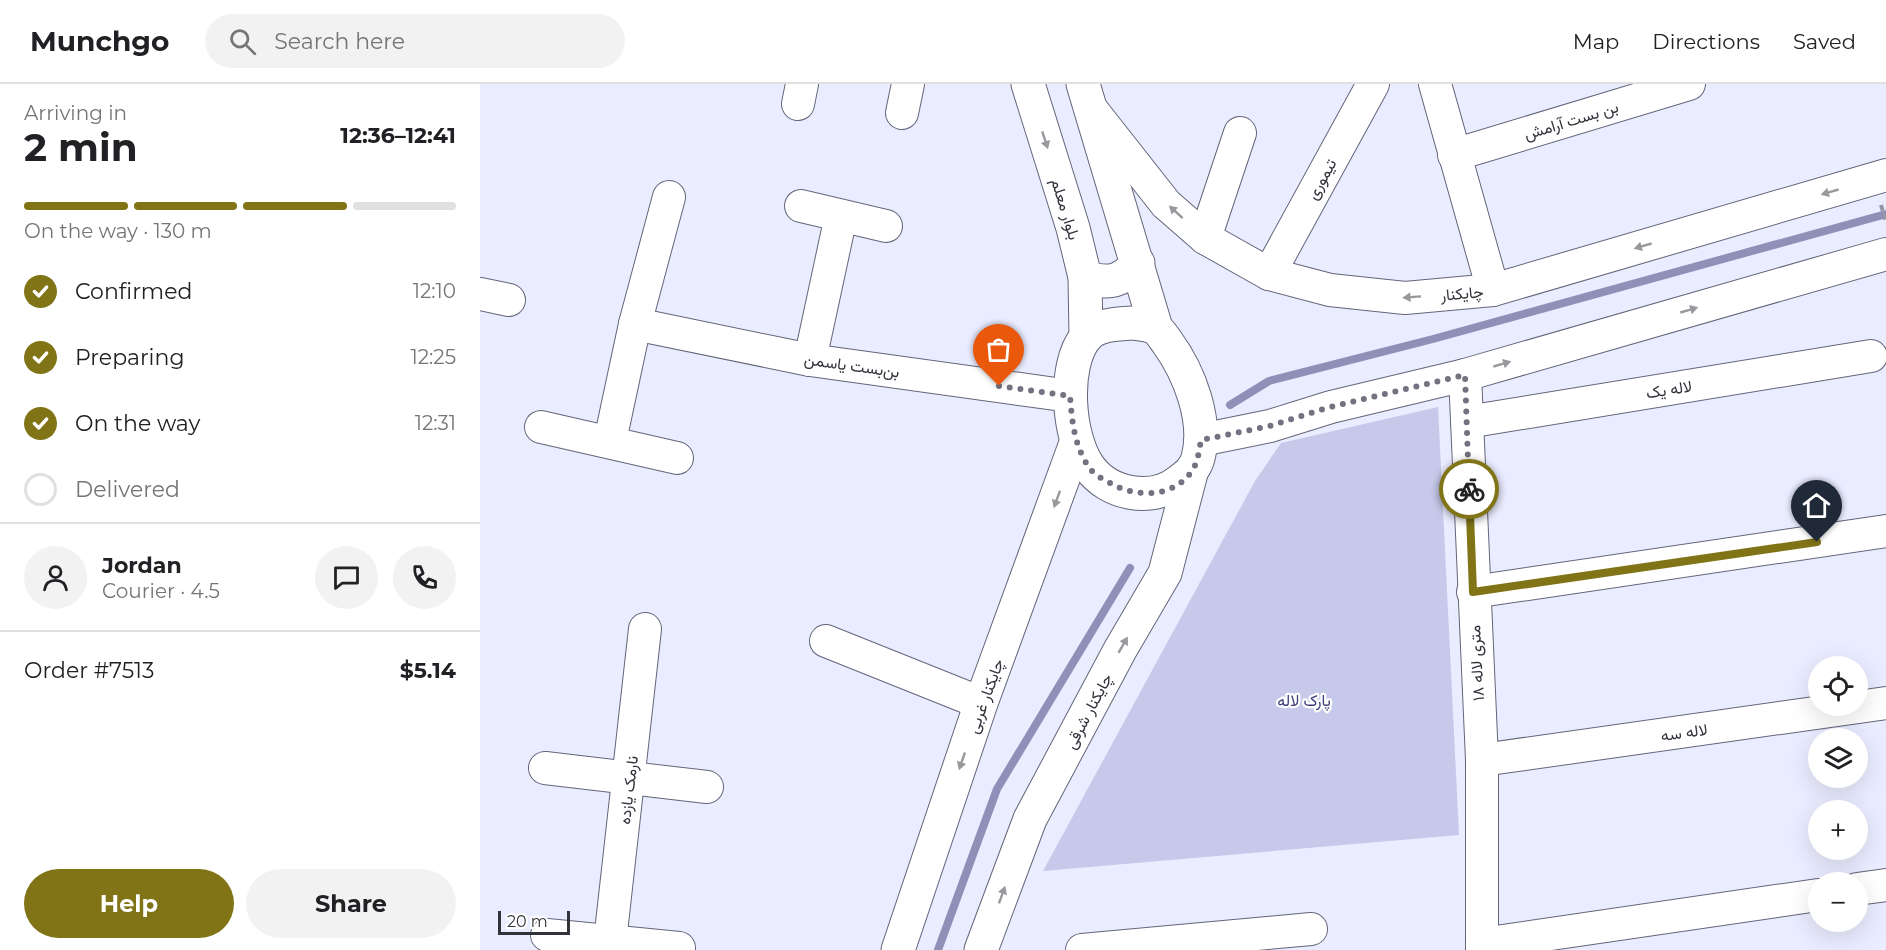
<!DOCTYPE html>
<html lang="en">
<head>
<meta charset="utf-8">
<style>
	body { margin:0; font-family:Montserrat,Vazirmatn,sans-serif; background:#f2f2f2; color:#202124; height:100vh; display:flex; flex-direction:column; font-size:22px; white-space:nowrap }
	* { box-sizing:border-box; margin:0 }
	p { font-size:20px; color:#757577 }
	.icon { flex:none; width:33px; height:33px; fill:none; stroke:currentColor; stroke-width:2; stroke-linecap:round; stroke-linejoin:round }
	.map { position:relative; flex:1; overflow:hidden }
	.details { display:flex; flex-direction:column; background:#fff; width:480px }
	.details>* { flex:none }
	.buttons { position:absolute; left:1328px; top:572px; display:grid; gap:12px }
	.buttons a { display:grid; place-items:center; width:60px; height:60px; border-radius:50%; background:#fff; box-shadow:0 6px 24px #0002; font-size:30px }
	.scale { position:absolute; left:18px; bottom:15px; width:72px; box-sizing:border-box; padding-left:6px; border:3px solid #32323b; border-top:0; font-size:16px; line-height:21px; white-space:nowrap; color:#32323b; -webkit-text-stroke:4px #fff; paint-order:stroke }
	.pin { position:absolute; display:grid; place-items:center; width:51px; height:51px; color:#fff; margin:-62px -26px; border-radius:50% 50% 50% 0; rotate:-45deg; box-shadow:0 0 6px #0007 }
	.pin .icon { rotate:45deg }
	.courier { position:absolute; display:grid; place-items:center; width:60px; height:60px; margin:-30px; border:4px solid #807417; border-radius:50%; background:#fff; color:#222; box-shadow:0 2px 8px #0007 }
	.headline em { font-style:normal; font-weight:700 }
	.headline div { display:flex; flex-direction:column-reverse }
	.headline { display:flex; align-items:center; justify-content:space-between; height:102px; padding:0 24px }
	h1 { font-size:39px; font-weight:700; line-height:45px }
	.bar { display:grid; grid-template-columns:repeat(4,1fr); gap:9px 6px; align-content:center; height:72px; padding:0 24px }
	.bar i { height:8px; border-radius:4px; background:#e0e0e0 }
	.bar .selected { background:#807417 }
	.bar p { grid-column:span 4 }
	.line { display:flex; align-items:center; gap:15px; padding:0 24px; border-top:2px solid #e0e0e0 }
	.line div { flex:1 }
	.round { display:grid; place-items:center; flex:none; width:63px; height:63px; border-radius:32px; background:#f2f2f2 }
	ol { padding:0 24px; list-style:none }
	li { display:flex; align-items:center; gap:18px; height:66px }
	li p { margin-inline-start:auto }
	li .icon { padding:6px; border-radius:50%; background:#807417; color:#fff; stroke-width:4 }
	li:last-child { color:#757577 }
	li i { width:33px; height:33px; border:3px solid #e0e0e0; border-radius:50% }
	.action { display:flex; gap:12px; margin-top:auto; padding:12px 24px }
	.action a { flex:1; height:69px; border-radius:36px; background:#807417; color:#fff; font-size:24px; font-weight:700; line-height:69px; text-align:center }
	.action a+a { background:#f2f2f2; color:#202124 }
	header { display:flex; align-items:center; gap:36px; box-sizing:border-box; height:84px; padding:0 30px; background:#fff; border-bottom:2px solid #e0e0e0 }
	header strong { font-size:28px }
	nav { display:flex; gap:33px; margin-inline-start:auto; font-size:21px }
	.search { width:420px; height:54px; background:#f2f2f2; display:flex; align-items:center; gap:15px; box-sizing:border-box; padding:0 21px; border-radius:33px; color:#757577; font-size:22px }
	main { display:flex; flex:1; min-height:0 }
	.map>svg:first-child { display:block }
	.green { fill:#c6c9e9 }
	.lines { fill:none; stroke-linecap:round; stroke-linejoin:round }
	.stream { stroke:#8e90b7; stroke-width:8 }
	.minor-casing { stroke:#636579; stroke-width:34 }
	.major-casing { stroke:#636579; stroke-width:35 }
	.path { stroke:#9495a4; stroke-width:4; stroke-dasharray:6 3; stroke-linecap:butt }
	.minor { stroke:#fff; stroke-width:32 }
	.major { stroke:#fff; stroke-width:33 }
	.oneway { fill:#98989d }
	.done { stroke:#727380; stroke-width:6; stroke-dasharray:0 10.8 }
	.route { stroke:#807417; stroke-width:8 }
	.labels { text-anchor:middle; stroke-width:4.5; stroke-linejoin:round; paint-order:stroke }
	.street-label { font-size:16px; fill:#32323b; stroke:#fff }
	.park-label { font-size:16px; fill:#3f3d7b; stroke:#fff }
</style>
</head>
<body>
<header>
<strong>Munchgo</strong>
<div class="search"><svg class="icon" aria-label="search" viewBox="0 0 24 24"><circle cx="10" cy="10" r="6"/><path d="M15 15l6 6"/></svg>Search here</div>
<nav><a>Map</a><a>Directions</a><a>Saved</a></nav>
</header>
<main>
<section class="details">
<div class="headline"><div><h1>2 min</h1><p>Arriving in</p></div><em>12:36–12:41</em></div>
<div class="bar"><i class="selected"></i><i class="selected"></i><i class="selected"></i><i></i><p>On the way · 130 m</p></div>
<ol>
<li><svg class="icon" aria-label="check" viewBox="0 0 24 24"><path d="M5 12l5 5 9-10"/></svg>Confirmed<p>12:10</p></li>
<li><svg class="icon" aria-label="check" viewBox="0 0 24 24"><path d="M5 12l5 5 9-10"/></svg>Preparing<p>12:25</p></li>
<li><svg class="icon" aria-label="check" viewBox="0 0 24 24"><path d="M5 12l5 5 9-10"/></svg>On the way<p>12:31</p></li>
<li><i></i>Delivered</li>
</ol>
<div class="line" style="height:108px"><a class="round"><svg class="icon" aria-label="person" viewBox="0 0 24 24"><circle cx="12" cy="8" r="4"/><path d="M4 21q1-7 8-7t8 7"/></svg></a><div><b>Jordan</b><p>Courier · 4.5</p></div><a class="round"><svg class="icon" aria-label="chat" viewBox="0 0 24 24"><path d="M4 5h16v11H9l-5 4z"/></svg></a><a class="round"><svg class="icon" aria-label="phone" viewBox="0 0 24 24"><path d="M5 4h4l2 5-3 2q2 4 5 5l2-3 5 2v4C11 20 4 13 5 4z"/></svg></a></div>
<div class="line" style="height:78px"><div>Order #7513</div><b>$5.14</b></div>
<div class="action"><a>Help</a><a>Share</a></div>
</section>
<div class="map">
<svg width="1406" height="866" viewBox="0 0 1406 866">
	<rect width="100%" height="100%" fill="#eaecff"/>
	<path class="green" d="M958 323 979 751 563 787 775 397 801 359Z"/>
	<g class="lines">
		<g class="stream">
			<path d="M750 321 789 297 953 255 1406 130"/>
			<path d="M458 866 517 705 650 484"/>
		</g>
		<g class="minor-casing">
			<g id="minor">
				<path d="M955 0 1013 206"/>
				<path d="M318 20 322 0"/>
				<path d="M612 26 686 120 725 154 789 190 850 206 925 214 1013 206 1406 91"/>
				<path d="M422 29 428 0"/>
				<path d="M974 71 1209 0"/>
				<path d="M321 122 406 142"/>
				<path d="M725 154 760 49"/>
				<path d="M789 190 893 0"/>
				<path d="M0 210 29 216"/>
				<path d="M155 240 330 276 590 312"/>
				<path d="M330 276 361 132"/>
				<path d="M985 291 1002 676V866"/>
				<path d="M987 338 1391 272"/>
				<path d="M61 343 197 374"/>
				<path d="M721 356 790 342 851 323 985 291 1406 170"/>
				<path d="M130 357 155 240 189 113"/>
				<path d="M993 508 1406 447"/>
				<path d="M346 557 501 619"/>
				<path d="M1002 676 1406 619"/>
				<path d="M65 684 227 703"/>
				<path d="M1377 805 1406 801"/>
				<path d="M67 851 199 864"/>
				<path d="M1002 860 1338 811"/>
				<path d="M129 866 165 545"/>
				<path d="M602 866 831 845"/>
			</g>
		</g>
		<g class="major-casing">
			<g id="major">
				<path d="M548 0 593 144 605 193 606 253"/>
				<path d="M603 0 676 244"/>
				<path d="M605 193C629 201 641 198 658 179"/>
				<path d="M653 239C660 240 670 241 675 244 680 247 684 254 687 258 709 288 728 336 718 374 715 385 708 391 698 398 672 418 629 411 609 383 588 354 582 282 606 253 617 240 638 240 653 239Z"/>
				<path d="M418 866 501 619 596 359"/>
				<path d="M501 866 550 735 640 566 685 489 711 389"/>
			</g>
		</g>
		<path class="path" d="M1401 121 1406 138"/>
		<use href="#minor" class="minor"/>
		<use href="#major" class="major"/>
	</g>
	<defs><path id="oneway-solid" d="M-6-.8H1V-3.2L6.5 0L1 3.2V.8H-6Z" transform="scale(1.5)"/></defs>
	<g class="oneway">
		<use href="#oneway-solid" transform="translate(565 56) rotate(72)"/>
		<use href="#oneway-solid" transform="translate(1350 108) rotate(164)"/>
		<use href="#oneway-solid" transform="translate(696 128) rotate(-138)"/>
		<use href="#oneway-solid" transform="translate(1163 162) rotate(164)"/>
		<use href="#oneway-solid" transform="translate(932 213) rotate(176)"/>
		<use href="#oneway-solid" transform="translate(1209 226) rotate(-16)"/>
		<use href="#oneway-solid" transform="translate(1022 280) rotate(-16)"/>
		<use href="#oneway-solid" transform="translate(577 415) rotate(110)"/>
		<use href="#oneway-solid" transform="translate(643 561) rotate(-60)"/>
		<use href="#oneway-solid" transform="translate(482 677) rotate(109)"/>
		<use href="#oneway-solid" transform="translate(522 811) rotate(-70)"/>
	</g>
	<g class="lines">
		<path class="done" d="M519 302 590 312C592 337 594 360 608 382 613 390 625 397 634 401 659 414 694 413 712 387 718 378 719 367 721 356L790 342 850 323 985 291 989 405"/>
		<path class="route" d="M989 405 993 508 1337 458"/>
	</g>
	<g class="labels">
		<g class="street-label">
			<text transform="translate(1091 36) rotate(-17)" y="6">بن بست آرامش</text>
			<text transform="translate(841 95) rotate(-61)" y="6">تیموری</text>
			<text transform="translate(586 125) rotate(73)" y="6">بلوار معلم</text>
			<text transform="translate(982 209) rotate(-5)" y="6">چایکنار</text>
			<text transform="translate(372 281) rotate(8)" y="6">بن‌بست یاسمن</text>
			<text transform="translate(1189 305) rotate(-9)" y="6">لاله یک</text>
			<text transform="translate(996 579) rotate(-93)" y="6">۱۸ متری لاله</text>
			<text transform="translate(505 612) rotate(-70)" y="6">چایکنار غربی</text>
			<text transform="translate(608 627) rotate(-62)" y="6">چایکنار شرقی</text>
			<text transform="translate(1204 648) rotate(-8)" y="6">لاله سه</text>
			<text transform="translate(148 706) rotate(-83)" y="6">نارمک یازده</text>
		</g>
		<g class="park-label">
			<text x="824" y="622">پارک لاله</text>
		</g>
	</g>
</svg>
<div class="buttons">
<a><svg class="icon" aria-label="locate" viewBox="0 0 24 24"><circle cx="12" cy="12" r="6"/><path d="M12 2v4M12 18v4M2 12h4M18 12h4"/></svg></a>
<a><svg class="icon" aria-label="layers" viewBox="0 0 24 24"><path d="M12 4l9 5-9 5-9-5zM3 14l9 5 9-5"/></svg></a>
<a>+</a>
<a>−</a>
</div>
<div class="scale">20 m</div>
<div class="pin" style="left:519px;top:302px;background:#ea580c"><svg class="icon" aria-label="bag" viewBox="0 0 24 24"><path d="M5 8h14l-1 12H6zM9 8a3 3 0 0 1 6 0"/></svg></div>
<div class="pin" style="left:1337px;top:458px;background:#1f2937"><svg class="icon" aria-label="home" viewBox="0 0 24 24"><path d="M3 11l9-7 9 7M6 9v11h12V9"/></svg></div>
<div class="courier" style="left:989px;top:405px"><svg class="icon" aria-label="bike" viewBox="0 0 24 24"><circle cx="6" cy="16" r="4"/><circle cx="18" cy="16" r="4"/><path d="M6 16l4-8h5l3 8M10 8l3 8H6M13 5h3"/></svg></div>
</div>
</main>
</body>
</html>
